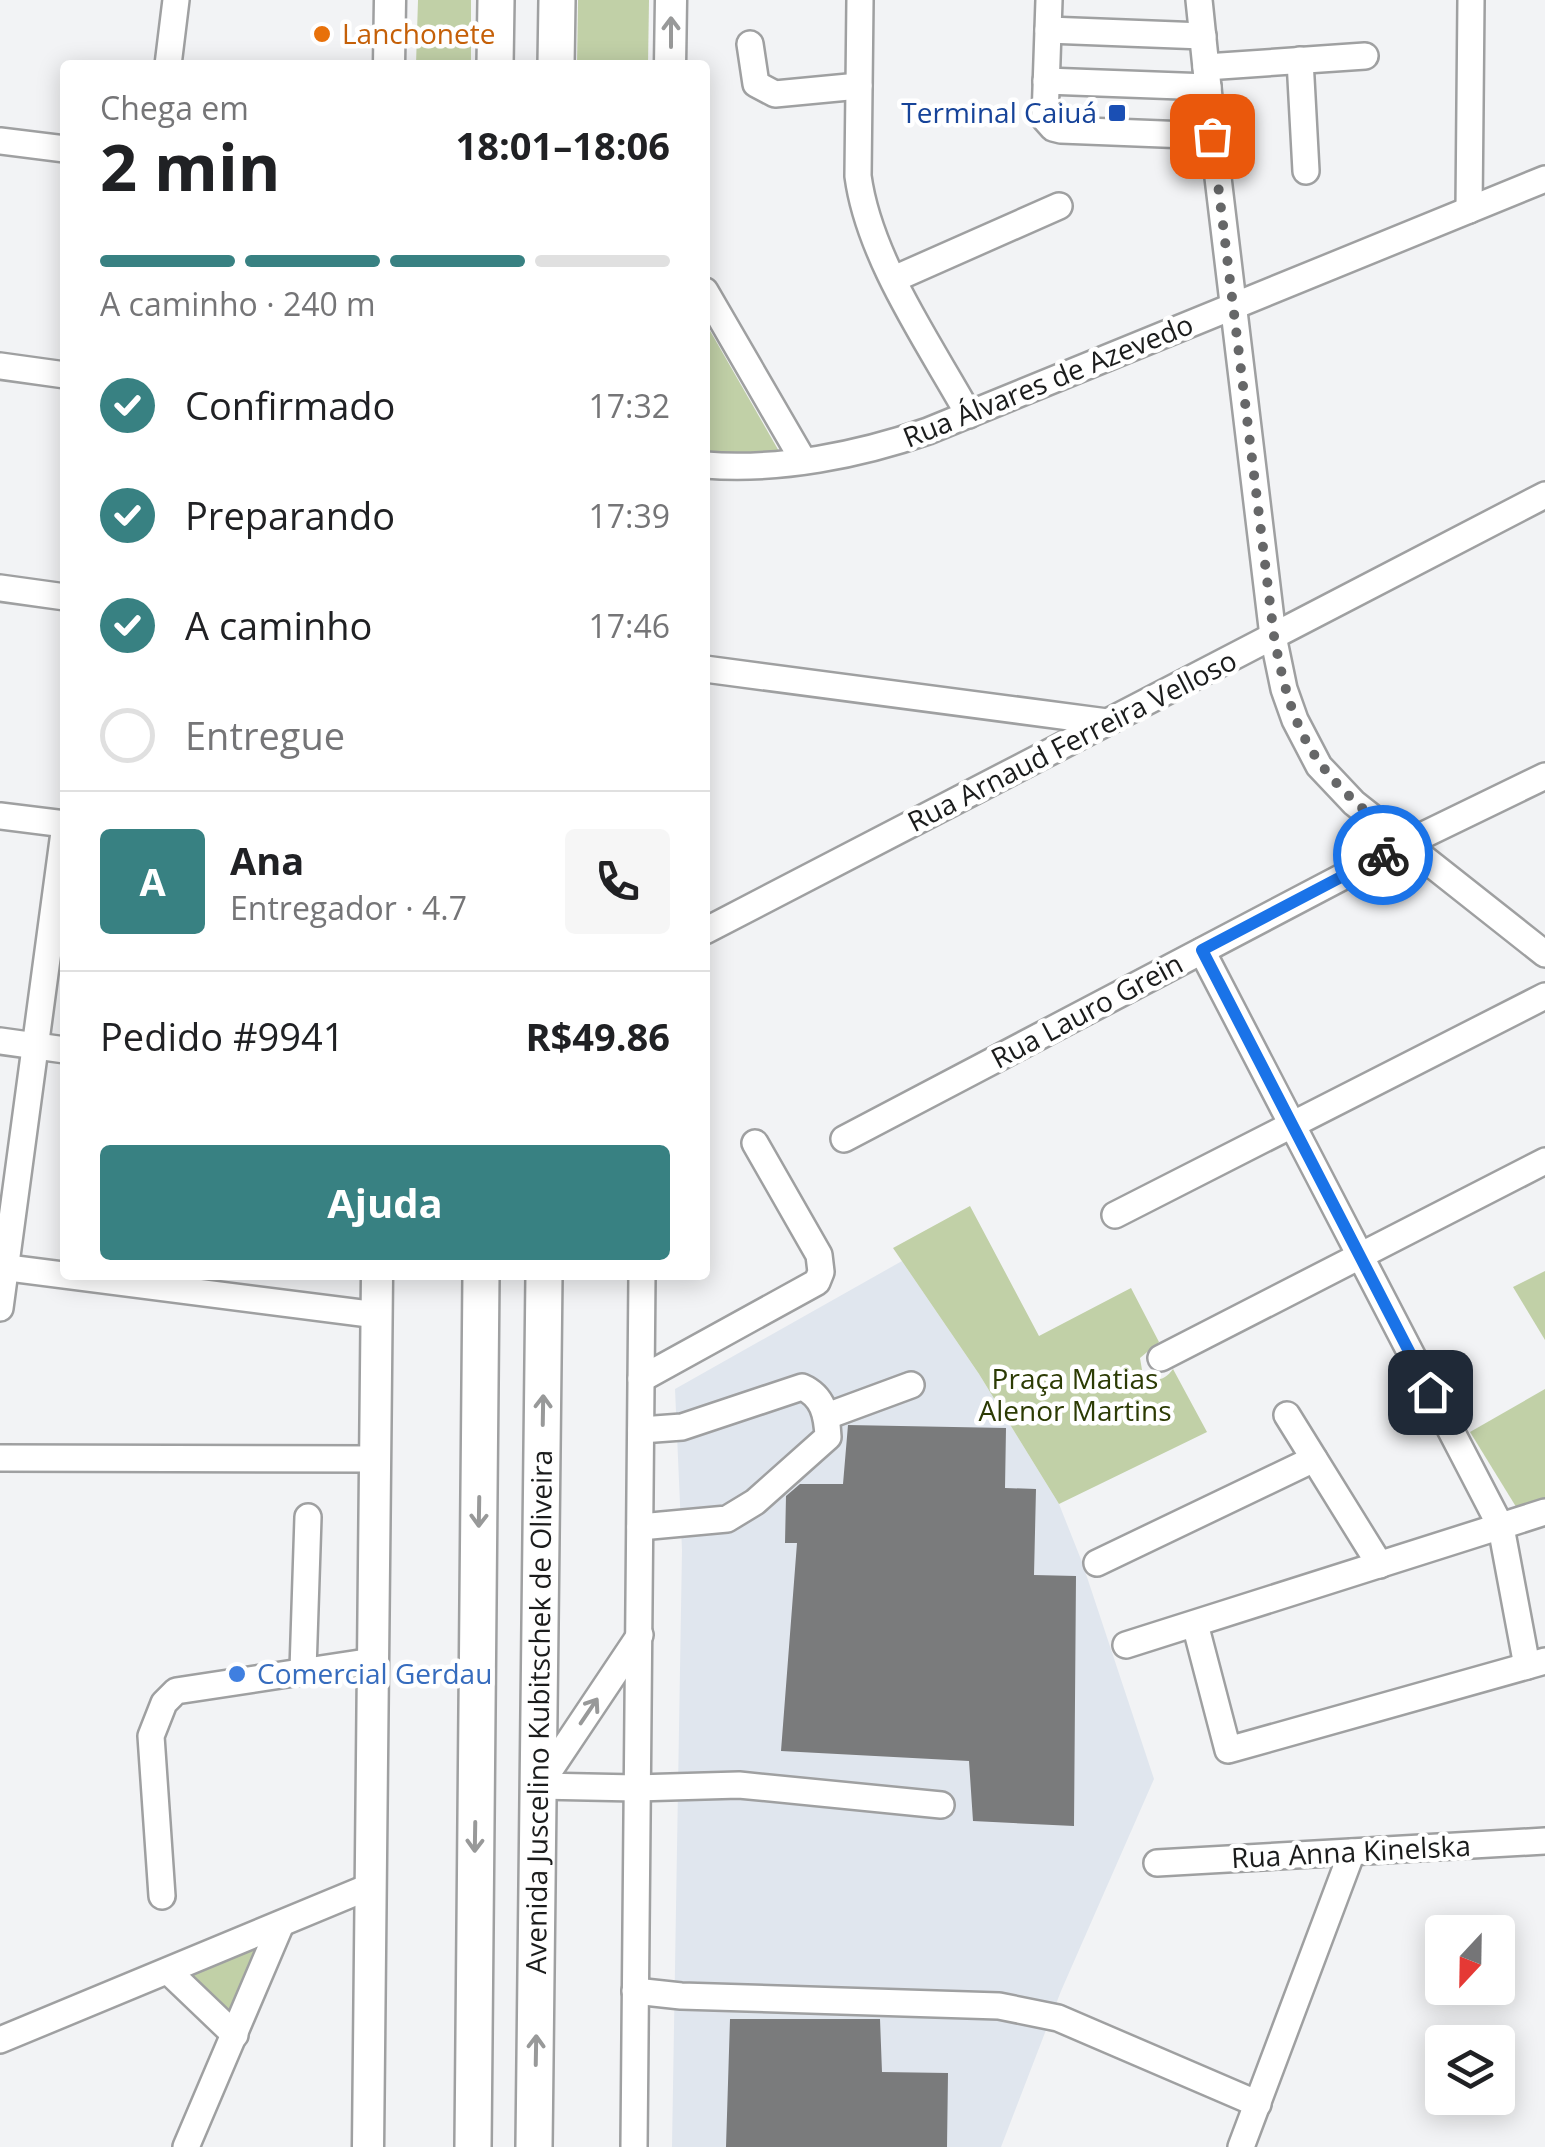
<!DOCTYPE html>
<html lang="pt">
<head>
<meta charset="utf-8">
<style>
	body { margin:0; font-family:"Open Sans",sans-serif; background:#f6f6f6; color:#202124; height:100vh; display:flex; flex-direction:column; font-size:38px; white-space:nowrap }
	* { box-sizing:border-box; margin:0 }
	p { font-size:32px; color:#757577 }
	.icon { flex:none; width:55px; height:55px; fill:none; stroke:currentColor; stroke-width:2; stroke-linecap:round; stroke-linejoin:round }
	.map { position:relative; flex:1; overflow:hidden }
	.drawer { position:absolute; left:60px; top:60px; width:650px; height:1220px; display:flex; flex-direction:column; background:#fff; border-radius:10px; box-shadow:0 5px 25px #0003 }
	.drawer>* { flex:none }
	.needle { width:65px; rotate:202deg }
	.fabs { position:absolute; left:1425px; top:1915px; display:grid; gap:20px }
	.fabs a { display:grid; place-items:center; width:90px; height:90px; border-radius:10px; background:#fff; box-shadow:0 5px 25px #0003; font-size:50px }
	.pin { position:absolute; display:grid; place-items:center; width:85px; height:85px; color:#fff; margin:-42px; border-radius:20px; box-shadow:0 5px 15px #0006 }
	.courier { position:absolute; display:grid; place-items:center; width:100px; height:100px; margin:-50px; border:8px solid #1a73e8; border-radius:50%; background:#fff; color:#222; box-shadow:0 2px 12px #0007 }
	.headline em { font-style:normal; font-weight:700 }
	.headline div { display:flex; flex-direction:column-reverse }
	.headline { display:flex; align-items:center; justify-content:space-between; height:170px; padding:0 40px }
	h1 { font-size:65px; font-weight:700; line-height:75px }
	.bar { display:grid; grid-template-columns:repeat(4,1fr); gap:15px 10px; align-content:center; height:120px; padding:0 40px }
	.bar i { height:12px; border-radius:8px; background:#e0e0e0 }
	.bar .selected { background:#388182 }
	.bar p { grid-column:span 4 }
	.line { display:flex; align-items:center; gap:25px; padding:0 40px; border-top:2px solid #e0e0e0 }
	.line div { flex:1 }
	.round { display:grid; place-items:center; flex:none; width:105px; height:105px; border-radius:10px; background:#f6f6f6 }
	ol { padding:0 40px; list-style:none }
	li { display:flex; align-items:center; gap:30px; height:110px }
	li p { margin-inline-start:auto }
	li .icon { padding:10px; border-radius:50%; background:#388182; color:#fff; stroke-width:4 }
	li:last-child { color:#757577 }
	li i { width:55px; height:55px; border:5px solid #e0e0e0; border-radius:50% }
	.cta { display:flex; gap:20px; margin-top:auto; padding:20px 40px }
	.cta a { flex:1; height:115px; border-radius:10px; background:#388182; color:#fff; font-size:40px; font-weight:700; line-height:115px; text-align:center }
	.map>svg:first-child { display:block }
	.built { fill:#e0e6ee }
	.green { fill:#c1d0a7 }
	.building { fill:#7a7b7c }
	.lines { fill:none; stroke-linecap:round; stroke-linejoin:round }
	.minor-casing { stroke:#9fa0a1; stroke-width:30 }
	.major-casing { stroke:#9fa0a1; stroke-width:35 }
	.highway-casing { stroke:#9fa0a1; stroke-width:40 }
	.minor { stroke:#fff; stroke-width:25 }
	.major { stroke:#fff; stroke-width:30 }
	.highway { stroke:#fff; stroke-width:35 }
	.oneway { stroke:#989999 }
	.done { stroke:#666768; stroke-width:10; stroke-dasharray:0 18 }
	.route { stroke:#1a73e8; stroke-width:12 }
	.food-dot { fill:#e8710a; stroke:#fff; stroke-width:4 }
	.transit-dot { fill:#1a4fb4; stroke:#fff; stroke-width:4 }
	.shop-dot { fill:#3f7fe0; stroke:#fff; stroke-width:4 }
	.labels { text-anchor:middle; stroke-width:9; stroke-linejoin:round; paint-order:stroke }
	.food-label { font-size:28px; fill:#c56008; stroke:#fff; text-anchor:start }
	.transit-label { font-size:28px; fill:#164399; stroke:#fff; text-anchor:end }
	.street-label { font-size:28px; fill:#1b1c1c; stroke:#fff }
	.park-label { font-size:28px; fill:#2c3b04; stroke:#fff }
	.shop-label { font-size:28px; fill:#366cbe; stroke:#fff; text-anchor:start }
</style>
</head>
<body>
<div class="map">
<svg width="1545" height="2147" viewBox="0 0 1545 2147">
	<rect width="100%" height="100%" fill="#f2f3f5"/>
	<path class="built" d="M902 1261 979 1374 1059 1504 1082 1562 1154 1779 1061 1991 1001 2147H672L682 1550 675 1389Z"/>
	<g class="green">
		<path d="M418 0H471V65H416Z"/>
		<path d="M578 0H649L648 65H577Z"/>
		<path d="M705 322 780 453 705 456Z"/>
		<path d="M970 1206 1039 1336 1131 1288 1159 1342 1140 1358 1143 1376C1156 1383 1165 1380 1173 1369L1207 1432 1059 1504 979 1374 893 1248Z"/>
		<path d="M1545 1271V1340L1513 1287Z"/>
		<path d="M1545 1389V1500L1518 1510 1470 1432Z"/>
		<path d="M265 1942 233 2022 183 1976Z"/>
	</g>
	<g class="building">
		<path d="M848 1425 1006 1428 1005 1488 1036 1489 1034 1575 1076 1576 1074 1826 973 1821 969 1761 781 1751 797 1543H785L786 1496 800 1484H843Z"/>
		<path d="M730 2019H880L882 2072 948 2073 947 2147H726Z"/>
	</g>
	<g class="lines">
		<g class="minor-casing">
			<g id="minor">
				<path d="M860 0 858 176C869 258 929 343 969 415"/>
				<path d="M1049 0 1045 119 1053 128 1061 130 1213 136"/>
				<path d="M1199 0 1213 136 1273 636 1284 689 1295 720 1319 766 1354 803 1545 954"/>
				<path d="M1048 30 1203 36"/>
				<path d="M750 44 756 84 775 94 859 86"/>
				<path d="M1300 60 1306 171"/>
				<path d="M168 65 176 0"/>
				<path d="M1206 67 1365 56"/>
				<path d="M1046 81 1208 87"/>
				<path d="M0 141 65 149"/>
				<path d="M1469 210 1471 0"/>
				<path d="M894 279 1059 206"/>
				<path d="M705 291 803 460"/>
				<path d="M0 366 65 375"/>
				<path d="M705 465C779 471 859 455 928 431L1545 179"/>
				<path d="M0 588 65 597"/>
				<path d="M705 669 1107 722"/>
				<path d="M0 816 65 824"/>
				<path d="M705 931 1545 495"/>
				<path d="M1202 951 1501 1527 1527 1666"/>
				<path d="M0 1041 65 1050"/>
				<path d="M844 1139 1405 844 1545 776"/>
				<path d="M1115 1215 1545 996"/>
				<path d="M0 1267 377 1315"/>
				<path d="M0 1308 65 825"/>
				<path d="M1161 1358 1545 1161"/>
				<path d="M641 1379 817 1282 821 1272 819 1255 755 1143"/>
				<path d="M1287 1415 1380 1565"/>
				<path d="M827 1416 911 1385"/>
				<path d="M0 1458 375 1459"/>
				<path d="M640 1527 727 1519 755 1502 828 1437C827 1415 823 1396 802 1387L682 1427 641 1430"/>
				<path d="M1097 1563 1314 1459"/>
				<path d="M1195 1624 1228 1750 1545 1661"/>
				<path d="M1126 1645 1545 1512"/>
				<path d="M303 1670 308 1517"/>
				<path d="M539 1786 636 1788 739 1785 941 1805"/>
				<path d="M539 1786 640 1635"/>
				<path d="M1157 1863 1545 1841"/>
				<path d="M162 1896 151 1736 164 1703 176 1691 373 1661"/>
				<path d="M168 1971 235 2035"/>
				<path d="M635 1991 681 1996 999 2006 1058 2018 1258 2104"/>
				<path d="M0 2040 371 1886"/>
				<path d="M186 2147 281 1924"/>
				<path d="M634 2147 642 1275"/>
				<path d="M1241 2147 1352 1852"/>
			</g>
		</g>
		<g class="major-casing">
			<g id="major">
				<path d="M389 65 390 0"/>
				<path d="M670 65 671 0"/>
				<path d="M368 2147 377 1275"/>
			</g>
		</g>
		<g class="highway-casing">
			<g id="highway">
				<path d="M495 65 496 0"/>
				<path d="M556 65 557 0"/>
				<path d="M473 2147 481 1275"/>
				<path id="s1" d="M534 2147 544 1275"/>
			</g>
		</g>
		<use href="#minor" class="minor"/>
		<use href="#major" class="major"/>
		<use href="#highway" class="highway"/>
	</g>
	<defs><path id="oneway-shaft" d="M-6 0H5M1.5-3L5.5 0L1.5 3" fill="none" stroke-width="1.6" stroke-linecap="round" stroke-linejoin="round" transform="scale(2.5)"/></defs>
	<g class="oneway">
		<use href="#oneway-shaft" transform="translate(671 32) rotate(-90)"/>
		<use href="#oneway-shaft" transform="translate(543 1410) rotate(-89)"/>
		<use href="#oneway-shaft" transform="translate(479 1512) rotate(91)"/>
		<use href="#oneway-shaft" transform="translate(589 1711) rotate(-56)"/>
		<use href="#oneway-shaft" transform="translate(475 1837) rotate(91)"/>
		<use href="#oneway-shaft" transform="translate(536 2050) rotate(-89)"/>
	</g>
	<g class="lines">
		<path class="done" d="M1212 136 1274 636C1294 746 1319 775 1405 844L1383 855"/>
		<path class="route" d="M1383 855 1202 950 1430 1392"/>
	</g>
	<circle class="food-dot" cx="322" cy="34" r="10"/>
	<rect class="transit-dot" x="1107" y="103" width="20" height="20" rx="5"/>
	<circle class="shop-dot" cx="237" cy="1674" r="10"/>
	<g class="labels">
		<g class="food-label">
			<text x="342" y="44">Lanchonete</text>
		</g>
		<g class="transit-label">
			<text x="1097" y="123">Terminal Caiuá</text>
		</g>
		<g class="street-label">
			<text transform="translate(1048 381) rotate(-22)" y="10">Rua Álvares de Azevedo</text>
			<text transform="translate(1072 741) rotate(-27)" y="10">Rua Arnaud Ferreira Velloso</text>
			<text transform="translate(1087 1011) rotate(-28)" y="10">Rua Lauro Grein</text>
			<text dy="10" stroke="none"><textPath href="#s1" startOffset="435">Avenida Juscelino Kubitschek de Oliveira</textPath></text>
			<text transform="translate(1351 1852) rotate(-3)" y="10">Rua Anna Kinelska</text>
		</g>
		<g class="park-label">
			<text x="1075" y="1389">Praça Matias<tspan x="1075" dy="32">Alenor Martins</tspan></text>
		</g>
		<g class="shop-label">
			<text x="257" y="1684">Comercial Gerdau</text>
		</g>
	</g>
</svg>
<div class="fabs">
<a><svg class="needle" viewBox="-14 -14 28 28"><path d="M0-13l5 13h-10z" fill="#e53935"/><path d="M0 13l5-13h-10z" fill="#757577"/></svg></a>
<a><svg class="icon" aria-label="layers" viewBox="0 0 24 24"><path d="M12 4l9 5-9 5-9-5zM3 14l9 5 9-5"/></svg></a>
</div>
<div class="pin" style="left:1212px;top:136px;background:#ea580c"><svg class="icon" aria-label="bag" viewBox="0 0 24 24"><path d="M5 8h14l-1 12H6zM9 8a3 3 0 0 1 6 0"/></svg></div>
<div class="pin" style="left:1430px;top:1392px;background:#1f2937"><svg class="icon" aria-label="home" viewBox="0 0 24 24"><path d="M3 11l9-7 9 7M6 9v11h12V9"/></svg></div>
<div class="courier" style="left:1383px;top:855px"><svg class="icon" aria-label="bike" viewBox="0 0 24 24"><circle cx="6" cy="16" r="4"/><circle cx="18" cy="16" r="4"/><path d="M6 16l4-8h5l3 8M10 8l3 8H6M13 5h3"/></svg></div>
<section class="drawer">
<div class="headline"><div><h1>2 min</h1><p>Chega em</p></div><em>18:01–18:06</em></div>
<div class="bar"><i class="selected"></i><i class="selected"></i><i class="selected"></i><i></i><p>A caminho · 240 m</p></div>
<ol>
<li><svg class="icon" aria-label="check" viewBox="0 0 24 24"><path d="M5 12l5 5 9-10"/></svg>Confirmado<p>17:32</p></li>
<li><svg class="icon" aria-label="check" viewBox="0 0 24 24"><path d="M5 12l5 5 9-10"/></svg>Preparando<p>17:39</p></li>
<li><svg class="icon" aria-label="check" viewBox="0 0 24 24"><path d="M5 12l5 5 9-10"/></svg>A caminho<p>17:46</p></li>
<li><i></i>Entregue</li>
</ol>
<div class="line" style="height:180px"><b class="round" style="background:#388182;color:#fff">A</b><div><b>Ana</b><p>Entregador · 4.7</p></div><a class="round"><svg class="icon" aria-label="phone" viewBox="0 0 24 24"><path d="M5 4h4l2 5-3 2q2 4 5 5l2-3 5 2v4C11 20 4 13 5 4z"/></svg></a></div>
<div class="line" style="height:130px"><div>Pedido #9941</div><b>R$49.86</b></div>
<div class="cta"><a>Ajuda</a></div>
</section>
</div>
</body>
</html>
